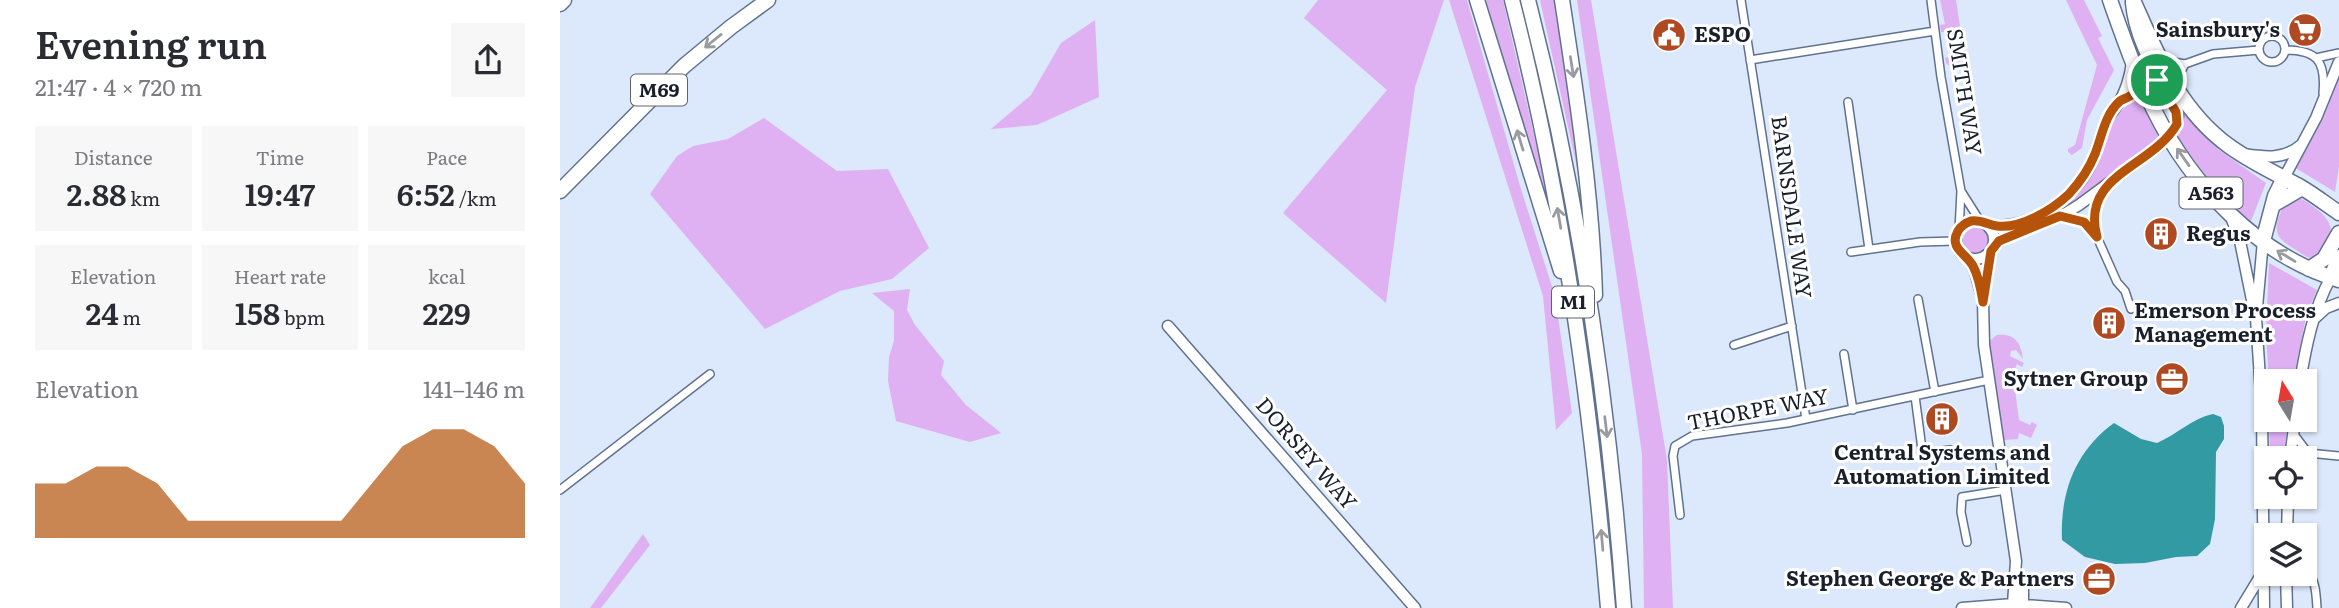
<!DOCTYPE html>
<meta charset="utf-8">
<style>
:root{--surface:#fff;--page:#f7f7f7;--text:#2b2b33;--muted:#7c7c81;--accent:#b45309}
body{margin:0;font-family:Literata,serif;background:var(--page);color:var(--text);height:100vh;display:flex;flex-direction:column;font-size:26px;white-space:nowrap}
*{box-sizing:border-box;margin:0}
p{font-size:23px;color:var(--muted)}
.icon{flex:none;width:38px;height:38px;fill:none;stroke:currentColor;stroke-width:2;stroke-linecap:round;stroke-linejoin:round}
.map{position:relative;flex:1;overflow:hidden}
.panel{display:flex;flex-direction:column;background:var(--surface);width:560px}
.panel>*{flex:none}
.needle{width:46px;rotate:349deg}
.controls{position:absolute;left:1694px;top:369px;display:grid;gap:14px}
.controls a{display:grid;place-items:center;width:63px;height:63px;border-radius:0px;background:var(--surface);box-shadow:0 2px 5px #0004;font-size:35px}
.pin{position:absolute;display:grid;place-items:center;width:60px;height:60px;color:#fff;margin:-30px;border:4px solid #fff;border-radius:50%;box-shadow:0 2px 7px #0007}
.round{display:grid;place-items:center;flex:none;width:74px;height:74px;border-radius:0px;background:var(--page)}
.head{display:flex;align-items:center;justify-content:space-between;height:119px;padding:0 35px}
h1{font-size:38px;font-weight:600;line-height:52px}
.stats{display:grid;grid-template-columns:repeat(3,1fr);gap:10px;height:119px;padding:7px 35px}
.stats div{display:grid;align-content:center;border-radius:0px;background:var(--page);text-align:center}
.stats b{font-size:30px;font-weight:600}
.stats small{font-size:19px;font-weight:400}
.stats p{font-size:19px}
.chart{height:196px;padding:14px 35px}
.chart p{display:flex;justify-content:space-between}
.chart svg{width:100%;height:126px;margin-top:7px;fill:var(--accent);opacity:.7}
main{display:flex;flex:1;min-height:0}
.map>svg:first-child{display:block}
</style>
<main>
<section class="panel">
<div class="head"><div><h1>Evening run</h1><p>21:47 · 4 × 720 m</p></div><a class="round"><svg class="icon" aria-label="share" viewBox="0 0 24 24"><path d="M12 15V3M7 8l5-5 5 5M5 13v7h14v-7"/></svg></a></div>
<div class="stats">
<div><p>Distance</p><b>2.88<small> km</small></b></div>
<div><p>Time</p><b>19:47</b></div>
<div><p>Pace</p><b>6:52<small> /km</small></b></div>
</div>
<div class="stats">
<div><p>Elevation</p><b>24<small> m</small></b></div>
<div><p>Heart rate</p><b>158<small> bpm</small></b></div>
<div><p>kcal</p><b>229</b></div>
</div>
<div class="chart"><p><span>Elevation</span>141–146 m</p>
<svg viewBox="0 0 160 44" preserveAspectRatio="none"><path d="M0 44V25L10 25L20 19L30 19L40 25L50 38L60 38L70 38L80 38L90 38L100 38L110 25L120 12L130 6L140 6L150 12L160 25V44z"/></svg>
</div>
</section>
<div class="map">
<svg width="1779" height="608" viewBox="0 0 1779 608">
<rect width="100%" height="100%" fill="#dce8fb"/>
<!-- green -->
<path fill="#dfb1f3" d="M 758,0 L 884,0 L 855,87 L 826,303 L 723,213 L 827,90 L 744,18 Z
M 889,0 L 907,0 L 960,186 L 995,296 L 1012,413 L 996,430 L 983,296 Z
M 924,0 L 943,0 L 987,191 L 983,192 Z
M 980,0 L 998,0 L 1022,171 L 1018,172 Z
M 1017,0 L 1031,0 L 1107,460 L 1113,608 L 1084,608 L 1082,454 Z
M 1380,0 L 1396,0 L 1406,66 L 1391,67 L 1386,63 L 1385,58 L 1391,56 L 1386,32 L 1381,32 L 1380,25 L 1385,24 Z
M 1506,0 L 1524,0 L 1542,36 L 1538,38 L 1554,70 L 1527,120 L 1522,148 L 1512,155 L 1508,152 L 1508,149 L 1515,145 L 1537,65 Z
M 535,20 L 539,97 L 477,125 L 431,129 L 471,95 L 501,43 Z
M 1779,70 L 1779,166 L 1775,192 L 1734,167 Z
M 1578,95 L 1599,137 L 1593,144 L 1524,197 L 1491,216 L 1458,226 L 1499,208 L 1551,125 L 1560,112 Z
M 1618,105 L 1659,150 L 1706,183 L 1691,221 L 1693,227 L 1662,197 L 1615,135 L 1622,123 Z
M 204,118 L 277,171 L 328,169 L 369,248 L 332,279 L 280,291 L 205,329 L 90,194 L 117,156 L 133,146 L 168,139 Z
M 1739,197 C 1756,208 1778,220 1769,242 C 1766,249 1762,256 1754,258 C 1748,259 1744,255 1739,252 C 1713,236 1712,232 1724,204 Z
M1403 241a13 13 0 1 1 26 0a13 13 0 1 1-26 0Z
M 1709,263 L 1757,290 L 1746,317 L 1733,381 L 1709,381 L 1706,334 Z
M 350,289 L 347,310 L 355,325 L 384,361 L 381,375 L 406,405 L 441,433 L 410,442 L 336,421 L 328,381 L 329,357 L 334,341 L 334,311 L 312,293 Z
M 1437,335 C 1455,333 1461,343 1463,359 L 1456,350 L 1451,351 L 1450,356 L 1464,363 L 1462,367 L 1457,364 L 1453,374 L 1459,420 L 1470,425 L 1472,422 L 1477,425 L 1471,438 L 1459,433 L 1458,439 L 1444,440 L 1440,437 L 1428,342 Z
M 1709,420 L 1728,420 L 1723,458 L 1710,458 Z
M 83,534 L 90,545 L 41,608 L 30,608 Z"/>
<!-- water -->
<path fill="#319aa3" d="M 1653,414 L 1661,417 L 1664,426 L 1664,439 L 1656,452 L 1655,519 L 1650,544 L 1637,556 L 1616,557 L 1585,563 L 1555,564 L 1525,557 L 1502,540 C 1500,493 1515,451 1554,423 L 1581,439 L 1597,443 C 1616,435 1633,418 1653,414 Z"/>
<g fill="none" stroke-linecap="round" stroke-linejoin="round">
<!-- street casing -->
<g stroke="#60728e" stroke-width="10">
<path id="street" d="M 1181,0 L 1246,419
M 1371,0 L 1381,77 L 1401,191 L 1399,230
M1699 49a13 13 0 1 1 26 0a13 13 0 1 1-26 0Z
M 1725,50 C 1757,50 1766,61 1763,93
M 1756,58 L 1779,53
M 1190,60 L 1375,31
M 1601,60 L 1625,64 L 1653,54 L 1699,50
M 1614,85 L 1625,64
M 1288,102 L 1309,249
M 1401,191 L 1420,221
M 1501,216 L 1524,222 L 1537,237 L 1557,282 L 1565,291 L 1571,309
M 1536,233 L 1533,212 L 1544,189
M 1291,252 L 1360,242 L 1395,241
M 1358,299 L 1375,392
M 1174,345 L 1232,326
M 1284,354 L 1293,410
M 1355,396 L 1362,449 L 1367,453 L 1390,450
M 1733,433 L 1748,453 L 1779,456
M 0,490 L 150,374
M 1120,515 L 1113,456 L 1115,446 L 1132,436 L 1227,423 L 1429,380
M 1407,542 L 1401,512 L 1402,497 L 1446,490
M 1745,568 C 1756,579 1756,593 1757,608"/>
</g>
<!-- secondary casing -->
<g stroke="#60728e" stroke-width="13">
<path id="secondary" d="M 1560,101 L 1591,81 L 1603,81
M 1683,154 C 1705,157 1724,160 1741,145
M 1724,178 L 1756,118 L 1779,62
M 1671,217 L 1680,241 L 1694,310
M1396 240a19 19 0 1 1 38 0a19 19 0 1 1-38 0Z
M 1426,224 C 1465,233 1511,201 1529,168 C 1537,153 1539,137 1546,122 C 1549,115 1554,110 1558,104 C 1565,93 1570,77 1572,63
M 1703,241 L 1696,318 L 1702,409 L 1704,608
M 1434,245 L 1452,234 L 1501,216 L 1519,205 L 1599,146 L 1615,127 L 1618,116 C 1600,78 1575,46 1571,3
M 1431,251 L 1423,302 L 1424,345 L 1456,561 L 1453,604
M 1409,259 L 1415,271 L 1421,293
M 1755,318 L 1766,308 L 1779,303
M 608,326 L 855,608
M 1740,382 C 1746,346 1753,310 1771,277
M 1730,458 L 1735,420
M 1727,536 L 1728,497
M 1458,574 L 1463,590 L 1463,604
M 1726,574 L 1727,608
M 1402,608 L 1453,604 L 1506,608
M 1681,608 L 1701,575"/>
</g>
<!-- highway casing -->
<g stroke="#60728e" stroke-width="17">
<path id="highway" d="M 917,0 L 1001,271
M 952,0 C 1003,199 1031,403 1048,608
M 968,0 C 1019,199 1049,404 1064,608
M 1002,0 C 1017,98 1032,195 1035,295
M 1550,0 C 1563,37 1576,74 1594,110 C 1631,185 1697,255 1779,280
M 1573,0 C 1597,54 1619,110 1669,146 C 1691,162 1715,173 1739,186 C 1753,194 1766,204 1779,213
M 0,4 L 4,0
M 0,191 L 124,66 L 171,27 L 208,0
M 1713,205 L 1742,188
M 1703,241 L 1715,196 L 1724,178
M 1749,269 L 1764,259 L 1779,233
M 1771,277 L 1779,257"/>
</g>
<!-- street -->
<use href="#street" stroke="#fff" stroke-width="7"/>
<!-- secondary -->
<use href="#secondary" stroke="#fff" stroke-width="10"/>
<!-- highway -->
<use href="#highway" stroke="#fff" stroke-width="14"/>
</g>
<!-- one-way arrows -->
<defs><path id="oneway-shaft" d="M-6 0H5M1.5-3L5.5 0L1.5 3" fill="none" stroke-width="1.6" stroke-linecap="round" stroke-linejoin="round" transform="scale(1.75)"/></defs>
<g stroke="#989ba0">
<use href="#oneway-shaft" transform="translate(153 41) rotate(141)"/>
<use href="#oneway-shaft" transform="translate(1012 67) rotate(81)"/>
<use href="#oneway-shaft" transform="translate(960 140) rotate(-107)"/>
<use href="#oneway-shaft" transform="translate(1623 157) rotate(-125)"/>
<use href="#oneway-shaft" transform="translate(999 218) rotate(-100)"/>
<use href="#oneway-shaft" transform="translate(1726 256) rotate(-149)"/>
<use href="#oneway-shaft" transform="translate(1046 427) rotate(83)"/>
<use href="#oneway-shaft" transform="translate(1042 540) rotate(-95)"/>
</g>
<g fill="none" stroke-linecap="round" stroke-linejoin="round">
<!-- route casing -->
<g stroke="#fff" stroke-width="14">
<path id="route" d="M 1597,80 L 1616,112 L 1617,124 C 1592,168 1520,174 1537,237 L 1524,222 L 1500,216 L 1439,241 L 1431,251 L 1423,302 C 1421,290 1419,277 1413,266 C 1407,254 1388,248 1398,231 C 1401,226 1405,223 1411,221 C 1420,219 1428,225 1437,226 C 1461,229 1492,210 1509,194 C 1520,182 1529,169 1535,154 C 1542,136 1545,114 1560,101 C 1563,99 1567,98 1570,96 C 1579,90 1585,82 1597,80 Z"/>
</g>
<!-- route -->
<use href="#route" stroke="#b45309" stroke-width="9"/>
</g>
<!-- icons -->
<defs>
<g id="supermarket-disc" transform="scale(1.75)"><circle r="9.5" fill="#af4921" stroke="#fff"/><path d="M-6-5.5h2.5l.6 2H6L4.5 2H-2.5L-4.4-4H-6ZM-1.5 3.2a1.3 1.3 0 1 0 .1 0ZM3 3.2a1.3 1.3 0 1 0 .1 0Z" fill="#fff"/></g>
<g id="civic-disc" transform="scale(1.75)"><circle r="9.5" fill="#af4921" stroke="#fff"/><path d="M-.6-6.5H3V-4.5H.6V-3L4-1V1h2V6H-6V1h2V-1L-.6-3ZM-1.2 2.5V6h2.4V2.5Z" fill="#fff"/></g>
<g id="building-disc" transform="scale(1.75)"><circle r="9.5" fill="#af4921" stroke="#fff"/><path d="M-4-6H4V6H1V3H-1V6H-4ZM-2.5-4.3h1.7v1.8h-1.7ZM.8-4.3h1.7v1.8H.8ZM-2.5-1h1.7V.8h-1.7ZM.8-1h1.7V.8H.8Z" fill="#fff"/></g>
<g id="office-disc" transform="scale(1.75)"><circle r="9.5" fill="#af4921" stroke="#fff"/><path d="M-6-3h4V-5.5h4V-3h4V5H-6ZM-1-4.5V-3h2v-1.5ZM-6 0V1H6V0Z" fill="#fff"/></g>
</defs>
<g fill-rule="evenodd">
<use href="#supermarket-disc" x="1745" y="30"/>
<use href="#civic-disc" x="1109" y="35"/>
<use href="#building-disc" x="1601" y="234"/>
<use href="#building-disc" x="1549" y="323"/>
<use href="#office-disc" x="1612" y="379"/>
<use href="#building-disc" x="1382" y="419"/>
<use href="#office-disc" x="1539" y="579"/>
</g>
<g text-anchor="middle" stroke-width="6" stroke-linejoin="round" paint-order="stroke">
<!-- shield labels -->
<g fill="#fff" stroke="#5e636b" stroke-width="2">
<rect x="71" y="74.5" width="56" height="31" rx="5"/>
<rect x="1619.5" y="177.5" width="63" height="31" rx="5"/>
<rect x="992" y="286.5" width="42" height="31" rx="5"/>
</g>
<g font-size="19" font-weight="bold" fill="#19202c">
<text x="99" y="97">M69</text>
<text x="1651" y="200">A563</text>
<text x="1013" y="309">M1</text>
</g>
<!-- poi labels -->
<g font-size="21" font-weight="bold" fill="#19202c" stroke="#fff" text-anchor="end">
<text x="1720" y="37">Sainsbury's</text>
<text x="1134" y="42" text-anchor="start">ESPO</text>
<text x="1626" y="241" text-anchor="start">Regus</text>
<text x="1574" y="318" text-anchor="start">Emerson Process<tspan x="1574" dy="24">Management</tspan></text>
<text x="1588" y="386">Sytner Group</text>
<text x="1382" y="460" text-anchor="middle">Central Systems and<tspan x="1382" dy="24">Automation Limited</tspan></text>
<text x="1514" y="586">Stephen George &amp; Partners</text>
</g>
<!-- street labels -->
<g font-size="21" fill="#19202c" stroke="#fff">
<text transform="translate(1404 92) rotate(81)" y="7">SMITH WAY</text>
<text transform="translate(1231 207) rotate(82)" y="7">BARNSDALE WAY</text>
<text transform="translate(1198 410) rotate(-11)" y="7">THORPE WAY</text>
<text transform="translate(746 454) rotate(49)" y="7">DORSEY WAY</text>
</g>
</g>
</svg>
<div class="controls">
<a><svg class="needle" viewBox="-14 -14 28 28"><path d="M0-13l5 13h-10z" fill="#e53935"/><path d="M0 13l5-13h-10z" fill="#7c7c81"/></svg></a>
<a><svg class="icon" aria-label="locate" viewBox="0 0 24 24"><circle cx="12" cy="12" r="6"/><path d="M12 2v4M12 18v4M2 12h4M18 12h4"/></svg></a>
<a><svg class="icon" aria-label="layers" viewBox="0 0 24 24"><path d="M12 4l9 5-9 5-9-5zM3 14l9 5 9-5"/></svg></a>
</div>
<div class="pin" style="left:1597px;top:80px;background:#1e9e55"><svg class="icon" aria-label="arrive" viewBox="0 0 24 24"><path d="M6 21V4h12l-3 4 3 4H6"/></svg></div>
</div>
</main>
